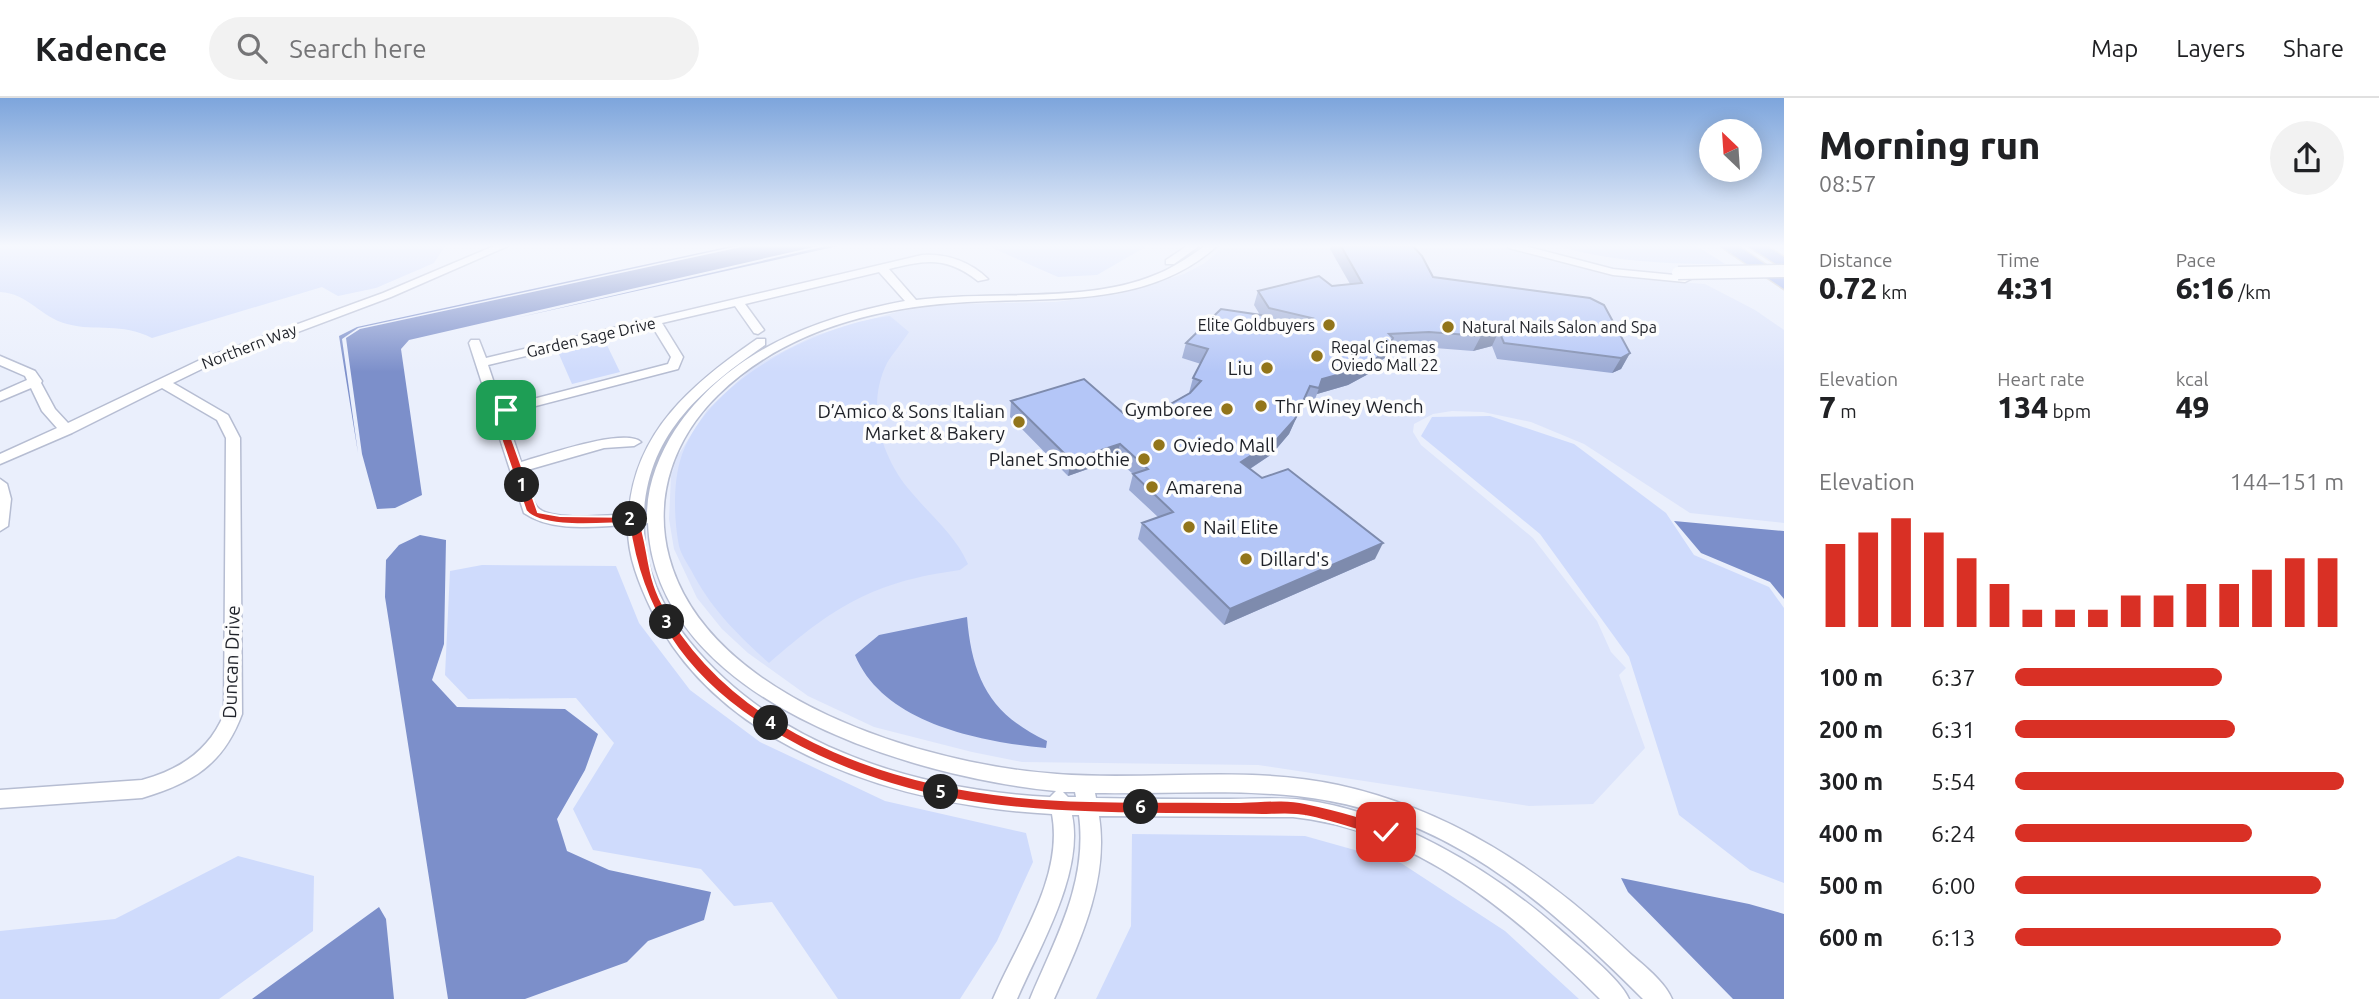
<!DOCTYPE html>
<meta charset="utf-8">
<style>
:root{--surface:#fff;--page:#f2f2f2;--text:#202124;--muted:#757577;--line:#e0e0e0;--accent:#d93025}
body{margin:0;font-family:Ubuntu,sans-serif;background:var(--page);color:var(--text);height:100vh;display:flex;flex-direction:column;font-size:26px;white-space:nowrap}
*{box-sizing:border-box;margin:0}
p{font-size:23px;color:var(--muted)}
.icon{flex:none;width:38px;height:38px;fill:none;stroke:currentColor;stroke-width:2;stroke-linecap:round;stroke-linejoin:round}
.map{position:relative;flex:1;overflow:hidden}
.details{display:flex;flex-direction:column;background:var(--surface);width:595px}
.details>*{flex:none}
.needle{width:46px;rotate:335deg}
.fabs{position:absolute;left:1699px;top:21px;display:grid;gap:14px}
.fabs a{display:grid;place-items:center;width:63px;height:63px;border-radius:50%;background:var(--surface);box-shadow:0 4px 18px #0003;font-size:35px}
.pin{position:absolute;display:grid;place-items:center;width:60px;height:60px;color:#fff;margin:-30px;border-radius:14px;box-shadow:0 4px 10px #0006}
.km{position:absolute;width:35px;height:35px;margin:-18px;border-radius:50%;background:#222;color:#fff;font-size:19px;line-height:35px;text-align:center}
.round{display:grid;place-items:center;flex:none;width:74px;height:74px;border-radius:37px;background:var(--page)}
.summary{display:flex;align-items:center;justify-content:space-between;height:119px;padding:0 35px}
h1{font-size:38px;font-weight:800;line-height:52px}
.metrics{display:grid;grid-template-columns:repeat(3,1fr);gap:10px;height:119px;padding:7px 35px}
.metrics div{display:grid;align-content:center}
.metrics b{font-size:30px;font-weight:800}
.metrics small{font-size:19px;font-weight:400}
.metrics p{font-size:19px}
.chart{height:196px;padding:14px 35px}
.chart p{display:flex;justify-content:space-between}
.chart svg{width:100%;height:126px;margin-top:7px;stroke:var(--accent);stroke-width:6}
ul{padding:0 35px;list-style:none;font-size:23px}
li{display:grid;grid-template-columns:112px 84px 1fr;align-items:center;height:52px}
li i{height:18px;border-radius:9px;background:var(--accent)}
header{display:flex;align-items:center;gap:42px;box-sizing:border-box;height:98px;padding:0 35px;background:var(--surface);border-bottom:2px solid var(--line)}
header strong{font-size:33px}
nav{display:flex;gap:38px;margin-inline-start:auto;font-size:24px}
.search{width:490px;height:63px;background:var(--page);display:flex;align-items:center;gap:18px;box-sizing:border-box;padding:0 24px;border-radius:38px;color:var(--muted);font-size:26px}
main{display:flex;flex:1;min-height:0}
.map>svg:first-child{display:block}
</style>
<header>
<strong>Kadence</strong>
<div class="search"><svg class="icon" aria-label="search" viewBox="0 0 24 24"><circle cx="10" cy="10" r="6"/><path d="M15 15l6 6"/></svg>Search here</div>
<nav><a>Map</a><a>Layers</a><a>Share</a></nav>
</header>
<main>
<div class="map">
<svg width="1784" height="901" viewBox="0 0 1784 901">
<rect width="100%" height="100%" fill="#eaeffc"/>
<!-- built -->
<path fill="#dce4fb" d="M 1224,148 L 1498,148 L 1614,179 L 1705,186 L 1755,212 L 1784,232 L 1784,425 L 1690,415 L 1584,346 L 1531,324 L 1483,314 L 1452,313 L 1433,316 L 1414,326 L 1413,334 L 1421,347 L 1533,440 L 1597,523 L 1611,554 L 1626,570 L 1619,577 L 1645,650 L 1593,706 L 1529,708 L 1258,667 L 1022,664 L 972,654 L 874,629 L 808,598 L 748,555 L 722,531 L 697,500 L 674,451 L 669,421 L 671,378 L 677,359 L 707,312 L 754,268 L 813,238 L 900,213 L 950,206 L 1055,204 L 1119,196 L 1184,176 L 1205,165 Z"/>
<!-- green -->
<path fill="#cfdbfc" d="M 0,148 L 445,148 L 434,165 L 376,190 L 338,198 L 322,189 L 152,240 C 121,224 97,234 67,226 C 40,219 28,195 0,194 Z
M 988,148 L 1147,148 L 1097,177 L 1058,179 Z
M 1558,148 L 1697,148 L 1725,166 C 1668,166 1612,164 1558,148 Z
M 890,218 L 909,234 C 902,245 893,255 887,265 C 865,309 882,361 912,395 C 933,420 955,437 968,466 L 960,472 C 872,484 835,508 769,565 C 737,536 711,511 691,472 C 687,465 681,456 679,448 C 674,423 673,388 680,363 C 703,285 815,227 890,218 Z
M 605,243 L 620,274 L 572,286 L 558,254 Z
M 1490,318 L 1574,346 L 1666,415 L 1694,457 L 1769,489 L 1784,510 L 1784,785 L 1750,772 L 1679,717 L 1629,559 L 1540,436 L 1421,338 L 1432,319 Z
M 482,467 L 616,468 L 639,525 L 690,592 L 760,644 L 885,703 L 1026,735 L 1033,764 L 997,843 L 960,901 L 838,901 L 772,804 L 734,808 L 701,771 L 593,752 L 573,711 L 614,645 L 576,600 L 468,601 L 445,577 L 450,473 Z
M 1132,736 L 1305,738 L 1401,765 L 1505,833 L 1579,901 L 1096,901 L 1131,828 Z
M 238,758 L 314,778 L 313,833 L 219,901 L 0,901 L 0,833 L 115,821 Z"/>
<!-- water -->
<path fill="#7c8fca" d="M 731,148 L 738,148 L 358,230 L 342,241 L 358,355 L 339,238 L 357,229 Z
M 746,148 L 818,148 L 409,242 L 401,251 L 422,397 L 395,410 L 377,411 L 362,356 L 346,240 L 360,231 Z
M 826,148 L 838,148 L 516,220 Z
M 1674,423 L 1784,433 L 1784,501 L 1770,484 L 1701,455 Z
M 420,437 L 446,442 L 444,546 L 432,582 L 457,609 L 565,611 L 598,636 L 585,672 L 557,721 L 567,753 L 609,772 L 711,794 L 704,822 L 648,843 L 627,864 L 525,901 L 448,901 L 385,499 L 386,462 L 399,447 Z
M 967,519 C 972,579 989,616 1047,643 L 1046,650 C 980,644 883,625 855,557 L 879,537 Z
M 1621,780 L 1749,806 L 1784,816 L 1784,901 L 1733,901 L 1628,794 Z
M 379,809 L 386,821 L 394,901 L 252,901 Z"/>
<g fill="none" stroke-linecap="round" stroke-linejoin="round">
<!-- minor casing -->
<g stroke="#b6bdd2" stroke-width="3">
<path id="minor" d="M 494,148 L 508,148 L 391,199 L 210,267 L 173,285 L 228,317 L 240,340 L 242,616 C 223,667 192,685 142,700 L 0,710 L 0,692 L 142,682 C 179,672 209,653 224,616 L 226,340 L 217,322 L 162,290 L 72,335 L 0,366 L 0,356 L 57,330 L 42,313 L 31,290 L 0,303 L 0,294 L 27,282 L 25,278 L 0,267 L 0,258 L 35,273 L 42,283 L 41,285 L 55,311 L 68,325 L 202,261 L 383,195 Z
M 1187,148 L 1199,148 L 1174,166 L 1166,166 L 1166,162 Z
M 1205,148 L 1217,148 C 1148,210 1053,199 967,204 C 876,209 785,232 718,297 C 674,340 653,399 669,459 C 707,602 928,667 1057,676 C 1150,683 1246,667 1338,687 C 1448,711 1540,771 1621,847 C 1637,863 1663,880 1672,901 L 1643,901 C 1544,802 1444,714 1297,698 C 1230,691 1162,696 1095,695 L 1096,700 C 1140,701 1185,701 1229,701 C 1254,701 1279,699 1304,702 C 1395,714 1489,770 1558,830 C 1576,846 1620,880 1629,901 L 1600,901 C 1516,817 1417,732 1293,719 L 1099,718 C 1109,783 1080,843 1054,901 L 1030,901 C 1055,841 1088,785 1079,717 L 1072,717 C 1084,775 1040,848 1017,901 L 993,901 C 1017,845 1064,779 1052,716 C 906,709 721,654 652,513 C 639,486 627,457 628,427 C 595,428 553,435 524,415 L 469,245 L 471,242 L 479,242 L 486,260 L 922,157 C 946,155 971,164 988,181 L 978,183 C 946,158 926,162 889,171 L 916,202 C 991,192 1086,206 1155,177 C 1173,170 1189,159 1205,148 ZM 879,174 L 905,203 C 815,220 728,253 675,332 C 659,357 647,387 647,417 L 644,416 C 648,335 703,290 765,247 L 765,241 L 757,241 C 693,285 634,334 629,416 C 610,417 550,424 537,409 C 530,401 527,383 524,373 L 604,350 L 634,348 L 641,344 C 624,329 543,358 521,364 L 505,316 L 678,271 L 683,259 L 662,225 L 735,208 L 754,235 L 758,236 L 764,232 L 745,206 ZM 652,228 L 671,259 L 668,266 L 502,309 L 488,267 ZM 648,425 C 655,603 912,679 1056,693 L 1050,699 C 917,692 775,650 689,543 C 663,511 642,468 644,426 ZM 1063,694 L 1075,694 L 1076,699 L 1068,699 Z
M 1508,148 L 1525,148 L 1613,171 L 1685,178 L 1691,181 L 1685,184 L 1613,177 L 1509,150 Z
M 0,381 L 7,386 L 11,401 L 8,428 L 0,433 Z"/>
</g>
<!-- highway casing -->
<g stroke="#ceced0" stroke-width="3">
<path id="highway" d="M 1720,148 L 1738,148 L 1784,179 L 1784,191 Z
M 1748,148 L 1766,148 L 1784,159 L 1784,171 Z"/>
</g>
<!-- minor -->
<use href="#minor" fill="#fff" fill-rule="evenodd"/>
<!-- highway -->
<use href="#highway" fill="#98aded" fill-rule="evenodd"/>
<!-- minor-bridge casing -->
<g stroke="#b6bdd2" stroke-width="15" stroke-linecap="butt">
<path id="minor-bridge" d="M 1678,175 L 1784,173"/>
</g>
<!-- minor-bridge -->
<use href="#minor-bridge" stroke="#fff" stroke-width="12"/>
</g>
<!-- wall -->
<path fill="#9baad4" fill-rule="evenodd" d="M 1331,148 L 1413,148 L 1433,179 L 1630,255 L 1621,271 L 1612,275 L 1497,261 L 1492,248 L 1473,253 L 1422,249 L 1388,251 L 1385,260 L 1376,265 L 1372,274 L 1348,287 L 1317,296 L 1313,306 L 1304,303 L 1289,336 L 1272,356 L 1250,371 L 1375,461 L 1224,527 L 1138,441 L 1142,425 L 1158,419 L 1129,392 L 1133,376 L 1116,361 L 1068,378 L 1010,319 L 1011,303 L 1123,315 L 1142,318 L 1165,309 L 1189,295 L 1193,280 L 1201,266 L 1182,260 L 1186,245 L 1260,217 L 1254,207 L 1258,193 L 1350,186 L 1330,151 ZM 1271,227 L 1282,229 L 1290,231 L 1281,236 Z"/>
<!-- shaded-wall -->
<path fill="#7e8bad" d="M 1499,233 L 1492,248 L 1473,253 L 1481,238 Z
M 1391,244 L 1385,260 L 1376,265 L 1372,274 L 1348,287 L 1317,296 L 1322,281 Z
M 1630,255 L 1621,271 L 1612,275 L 1621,260 Z
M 1310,288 L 1304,303 L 1289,336 L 1272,356 L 1236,380 L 1241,364 Z
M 1120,346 L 1116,361 L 1068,378 L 1071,362 Z
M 1383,445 L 1375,461 L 1224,527 L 1230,511 Z"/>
<!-- building -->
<path fill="#b4c6f7" stroke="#7e8bad" stroke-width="2" d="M 1341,148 L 1413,148 L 1422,158 L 1433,179 L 1590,200 L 1604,207 L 1630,255 L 1621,260 L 1504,245 L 1499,233 L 1481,238 L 1429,234 L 1389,236 L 1393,240 L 1391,244 L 1380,250 L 1378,259 L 1355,272 L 1322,281 L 1319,290 L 1310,288 L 1295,321 L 1278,340 L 1241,364 L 1262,380 L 1288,371 L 1383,445 L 1230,511 L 1142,425 L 1173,414 L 1133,376 L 1148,371 L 1120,346 L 1071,362 L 1011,303 L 1084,281 L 1123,315 L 1134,312 L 1142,318 L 1165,309 L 1190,295 L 1201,283 L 1193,280 L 1208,251 L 1186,245 L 1221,211 L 1261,217 L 1281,236 L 1312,220 L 1269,210 L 1258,193 L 1319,178 L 1332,188 L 1362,185 Z"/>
<!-- sky -->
<linearGradient id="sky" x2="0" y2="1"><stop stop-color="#7da5dc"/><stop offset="0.54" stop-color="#f6f8fe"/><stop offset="1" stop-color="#f6f8fe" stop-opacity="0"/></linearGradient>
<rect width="1784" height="274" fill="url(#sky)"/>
<!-- route -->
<path fill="#d93025" stroke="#fff" stroke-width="2" d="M 506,309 L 511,312 L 503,316 L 538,414 L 560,418 L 638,419 C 649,446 646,475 662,505 C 739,645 911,695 1061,702 C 1119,705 1178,703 1236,704 C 1258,704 1283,700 1305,705 C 1333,711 1364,719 1391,730 L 1391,739 L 1386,741 C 1359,733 1332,723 1305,718 C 1291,715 1276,717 1262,717 C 1231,716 1199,716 1167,716 C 1014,714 888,709 756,623 C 683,575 641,511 629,425 C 604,425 542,432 526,413 L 492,314 Z"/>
<!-- markers -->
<g fill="#92751b" stroke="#fdfdfd" stroke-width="2.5">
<circle cx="1329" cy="227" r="7"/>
<circle cx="1448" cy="229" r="7"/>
<circle cx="1317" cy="258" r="7"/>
<circle cx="1267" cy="270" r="7"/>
<circle cx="1261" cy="308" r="7"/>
<circle cx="1227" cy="311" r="7"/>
<circle cx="1019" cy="324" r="7"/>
<circle cx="1159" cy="347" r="7"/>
<circle cx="1144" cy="361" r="7"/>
<circle cx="1152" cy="389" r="7"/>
<circle cx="1189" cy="429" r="7"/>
<circle cx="1246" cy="461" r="7"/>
</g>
<g text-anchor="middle" stroke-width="7" stroke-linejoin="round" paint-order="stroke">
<!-- far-poi labels -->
<g font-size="16" fill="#1e2128" stroke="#fdfdfd" text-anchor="start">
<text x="1315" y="233" text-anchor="end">Elite Goldbuyers</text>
<text x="1462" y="235">Natural Nails Salon and Spa</text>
<text x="1331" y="255">Regal Cinemas<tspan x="1331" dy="18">Oviedo Mall 22</tspan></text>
</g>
<!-- far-street labels -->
<g font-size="16" fill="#1e2128" stroke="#fdfdfd">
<text transform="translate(591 239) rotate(-13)" y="6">Garden Sage Drive</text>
<text transform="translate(249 248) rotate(-21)" y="6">Northern Way</text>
</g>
<!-- poi labels -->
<g font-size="19" fill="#1e2128" stroke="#fdfdfd" text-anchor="start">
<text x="1253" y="277" text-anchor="end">Liu</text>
<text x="1275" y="315">Thr Winey Wench</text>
<text x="1213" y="318" text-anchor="end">Gymboree</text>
<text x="1005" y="320" text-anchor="end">D’Amico &amp; Sons Italian<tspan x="1005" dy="22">Market &amp; Bakery</tspan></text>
<text x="1173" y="354">Oviedo Mall</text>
<text x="1130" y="368" text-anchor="end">Planet Smoothie</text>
<text x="1166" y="396">Amarena</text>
<text x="1203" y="436">Nail Elite</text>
<text x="1260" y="468">Dillard's</text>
</g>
<!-- street labels -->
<g font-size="19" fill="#1e2128" stroke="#fdfdfd">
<text transform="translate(231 564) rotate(-88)" y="7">Duncan Drive</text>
</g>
</g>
</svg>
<div class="fabs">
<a><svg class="needle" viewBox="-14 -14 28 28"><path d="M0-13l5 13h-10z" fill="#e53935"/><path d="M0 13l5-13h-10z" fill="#757577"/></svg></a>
</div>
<div class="pin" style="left:506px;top:312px;background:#1e9e55"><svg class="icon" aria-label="arrive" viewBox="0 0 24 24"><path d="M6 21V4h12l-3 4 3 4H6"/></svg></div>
<div class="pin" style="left:1386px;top:734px;background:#d93025"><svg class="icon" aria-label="check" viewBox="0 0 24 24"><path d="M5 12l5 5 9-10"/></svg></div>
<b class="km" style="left:522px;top:387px">1</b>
<b class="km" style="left:630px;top:421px">2</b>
<b class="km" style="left:667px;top:524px">3</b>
<b class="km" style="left:771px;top:625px">4</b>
<b class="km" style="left:941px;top:694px">5</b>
<b class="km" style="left:1141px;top:709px">6</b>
</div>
<section class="details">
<div class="summary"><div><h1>Morning run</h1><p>08:57</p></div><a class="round"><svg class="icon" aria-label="share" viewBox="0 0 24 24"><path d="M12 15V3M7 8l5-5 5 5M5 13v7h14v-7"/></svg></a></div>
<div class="metrics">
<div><p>Distance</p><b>0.72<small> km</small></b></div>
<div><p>Time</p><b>4:31</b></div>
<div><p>Pace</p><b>6:16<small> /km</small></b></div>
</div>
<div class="metrics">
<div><p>Elevation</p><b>7<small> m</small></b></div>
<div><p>Heart rate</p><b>134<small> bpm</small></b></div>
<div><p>kcal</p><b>49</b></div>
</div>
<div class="chart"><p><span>Elevation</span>144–151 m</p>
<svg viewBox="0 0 160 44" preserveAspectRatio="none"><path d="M5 44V15M15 44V11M25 44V6M35 44V11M45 44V20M55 44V29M65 44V38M75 44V38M85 44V38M95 44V33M105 44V33M115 44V29M125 44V29M135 44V24M145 44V20M155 44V20"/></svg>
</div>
<ul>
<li><b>100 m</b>6:37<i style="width:63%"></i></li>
<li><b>200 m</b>6:31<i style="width:67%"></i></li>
<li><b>300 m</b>5:54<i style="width:100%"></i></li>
<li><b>400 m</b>6:24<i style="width:72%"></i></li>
<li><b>500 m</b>6:00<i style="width:93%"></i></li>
<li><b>600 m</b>6:13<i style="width:81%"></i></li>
</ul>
</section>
</main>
